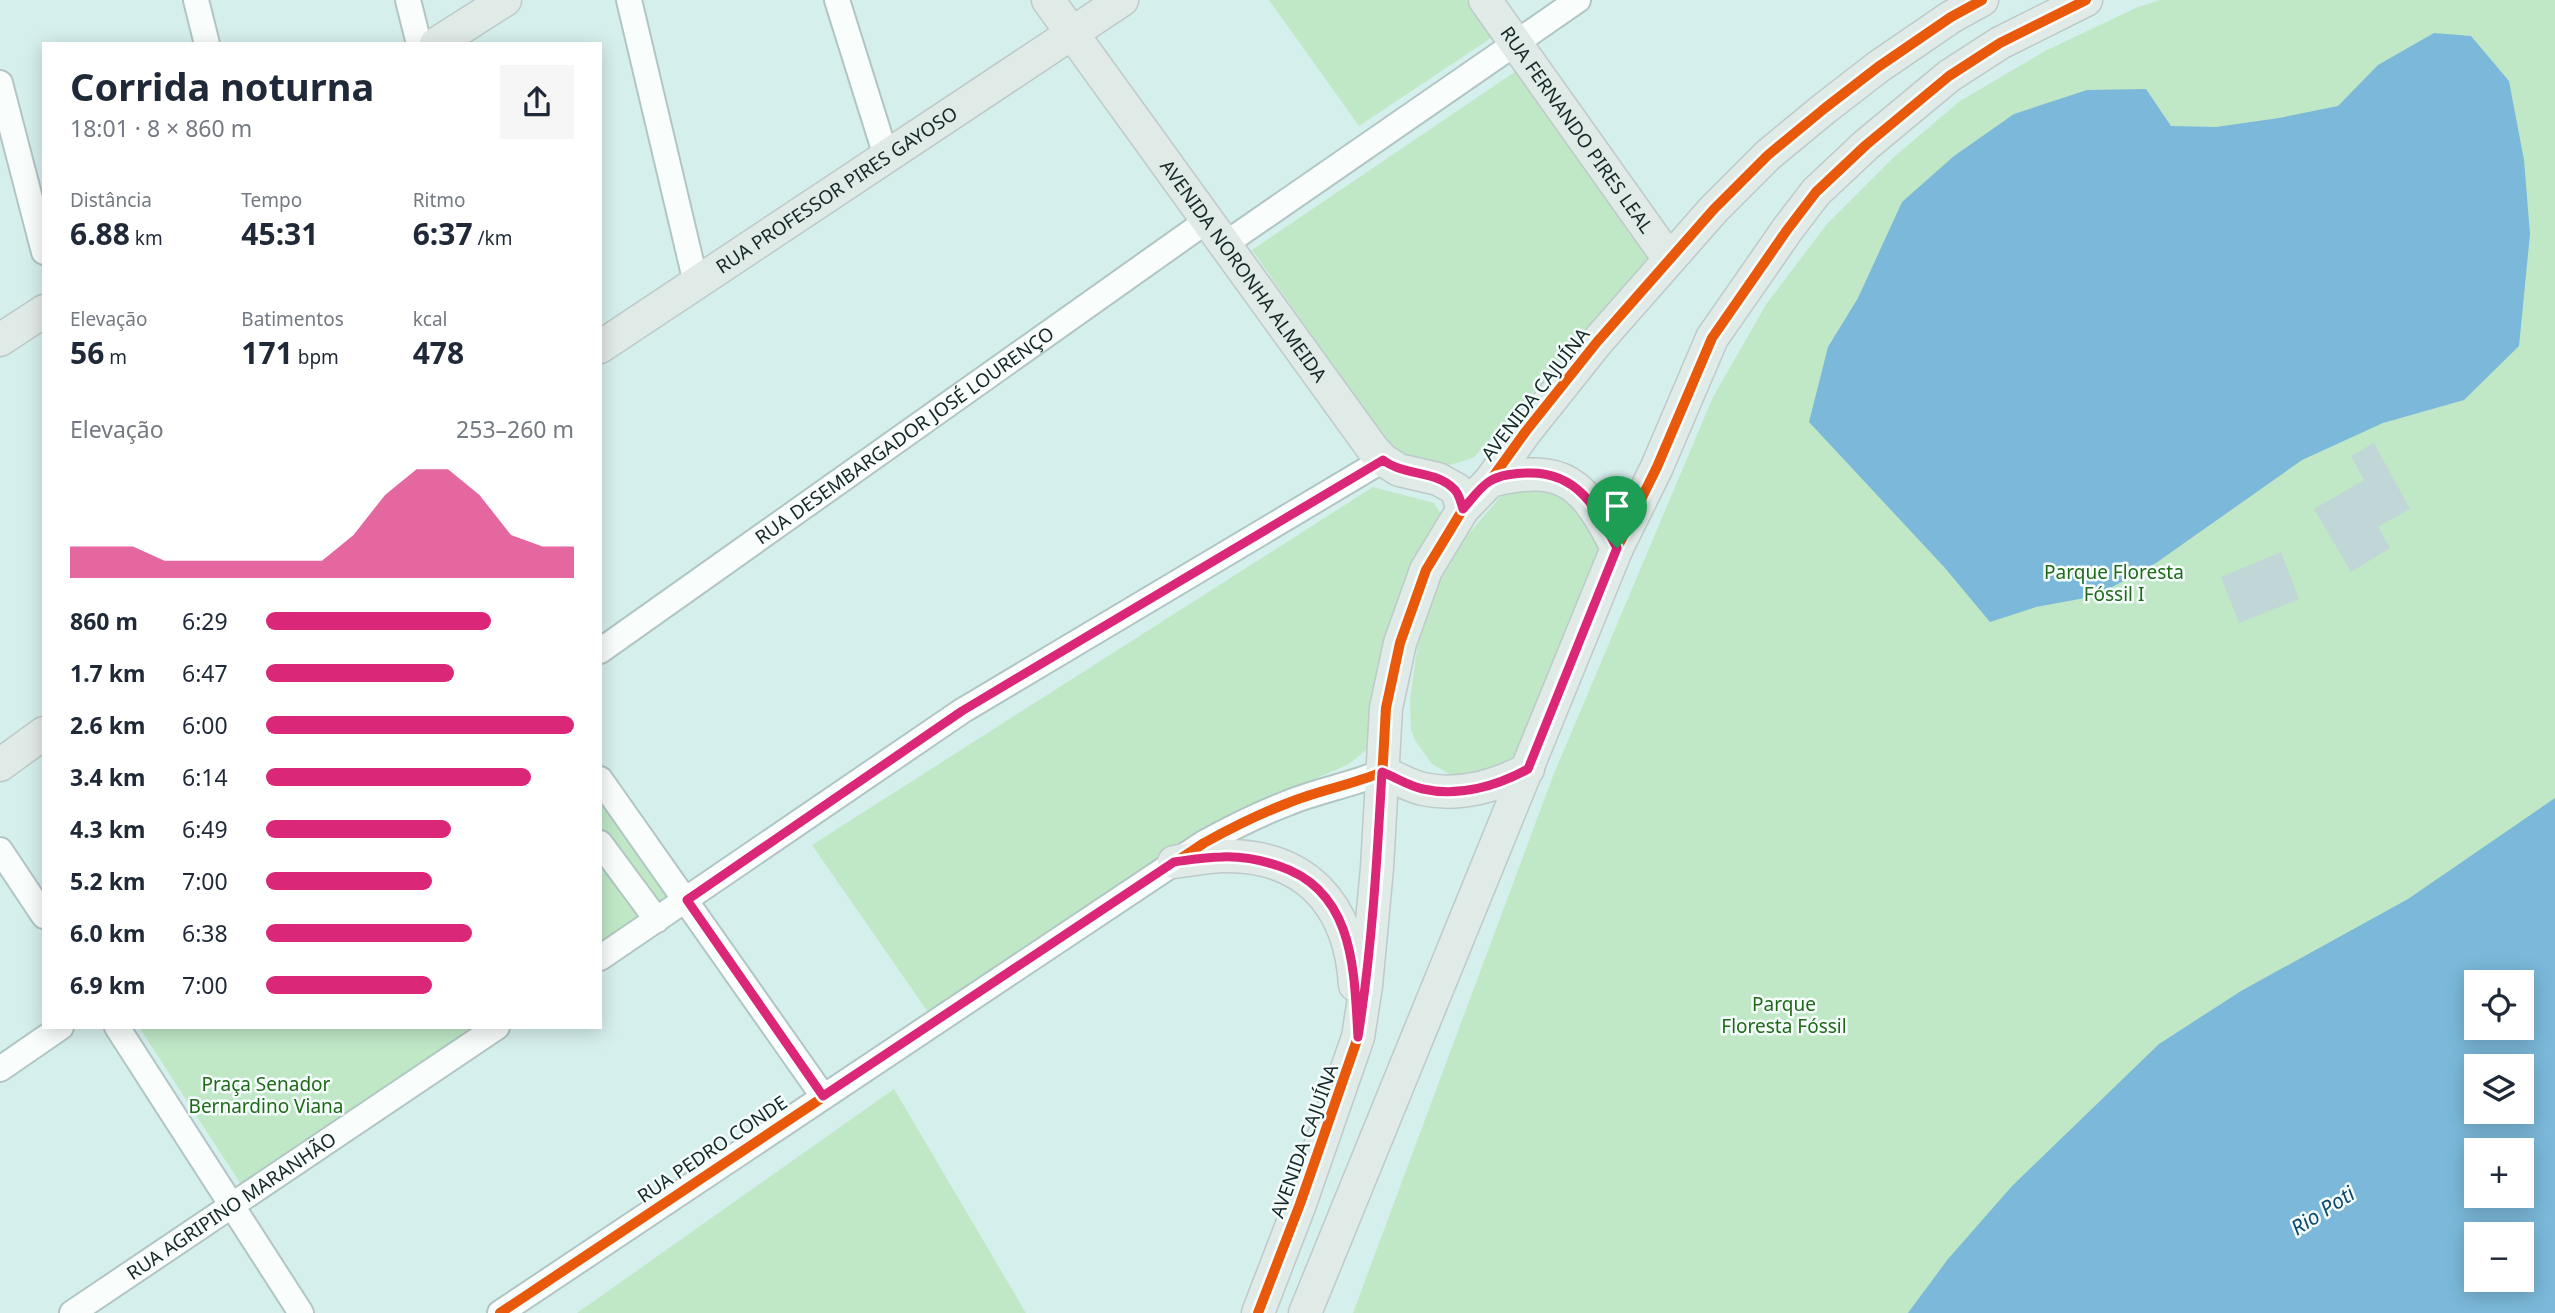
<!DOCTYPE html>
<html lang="pt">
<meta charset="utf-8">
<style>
:root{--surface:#fff;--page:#f6f6f7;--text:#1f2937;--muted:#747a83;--accent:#db2777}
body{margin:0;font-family:"Noto Sans",sans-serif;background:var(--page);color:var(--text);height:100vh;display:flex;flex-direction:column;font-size:26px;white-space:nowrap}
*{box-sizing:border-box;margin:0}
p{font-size:23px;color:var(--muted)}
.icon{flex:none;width:38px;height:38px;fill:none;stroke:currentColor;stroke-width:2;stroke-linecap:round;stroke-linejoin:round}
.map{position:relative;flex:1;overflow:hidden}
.details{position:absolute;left:42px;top:42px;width:560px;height:987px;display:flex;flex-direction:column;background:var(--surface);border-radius:0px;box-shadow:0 4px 18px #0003}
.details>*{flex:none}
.buttons{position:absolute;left:2464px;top:970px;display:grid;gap:14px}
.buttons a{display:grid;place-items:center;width:70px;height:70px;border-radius:0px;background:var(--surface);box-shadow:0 4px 18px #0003;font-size:35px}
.pin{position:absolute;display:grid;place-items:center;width:60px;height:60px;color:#fff;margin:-72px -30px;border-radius:50% 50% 50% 0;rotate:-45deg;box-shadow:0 0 7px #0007}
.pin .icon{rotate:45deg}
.round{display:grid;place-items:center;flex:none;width:74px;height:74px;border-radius:0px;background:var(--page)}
.summary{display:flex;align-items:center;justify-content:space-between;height:119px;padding:0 28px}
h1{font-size:38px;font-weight:700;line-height:52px}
.stats{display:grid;grid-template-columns:repeat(3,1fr);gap:10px;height:119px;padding:7px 28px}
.stats div{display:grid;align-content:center}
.stats b{font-size:30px;font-weight:700}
.stats small{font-size:19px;font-weight:400}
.stats p{font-size:19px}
.chart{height:196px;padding:14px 28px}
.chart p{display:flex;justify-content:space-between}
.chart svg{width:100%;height:126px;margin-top:7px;fill:var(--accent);opacity:.7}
ul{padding:0 28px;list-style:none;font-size:23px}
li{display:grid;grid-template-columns:112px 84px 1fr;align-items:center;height:52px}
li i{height:18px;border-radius:9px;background:var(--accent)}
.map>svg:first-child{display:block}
</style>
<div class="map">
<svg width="2555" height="1313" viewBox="0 0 2555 1313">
<rect width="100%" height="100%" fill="#d5efed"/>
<!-- green -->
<path fill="#c0e8c7" d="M 1269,0 L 1474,0 L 1497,34 L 1359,126 Z
M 2160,0 L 2555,0 L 2555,804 L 1912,1313 L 1353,1313 L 1553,776 L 1713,397 L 1767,303 L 1827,224 L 1894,157 L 1960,101 L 2045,51 L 2138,7 Z
M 1522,67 L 1652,263 L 1473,458 L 1443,467 L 1401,461 L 1252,250 Z
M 1529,486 L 1570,496 L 1602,548 L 1515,765 L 1455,777 L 1432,764 L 1416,742 L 1411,730 L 1410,700 L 1418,642 L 1436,587 L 1465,538 L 1502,495 Z
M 1373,487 L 1434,503 L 1441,514 L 1434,530 L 1378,740 L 1349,764 L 1237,813 L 930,1015 L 812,845 Z
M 600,798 L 672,902 L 600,950 Z
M 139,1027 L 486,1027 L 244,1189 Z
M 894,1089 L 1026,1313 L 577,1313 Z"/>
<!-- water -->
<path fill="#7bb8d9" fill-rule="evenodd" d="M 2434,33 L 2471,36 L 2509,81 L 2524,160 L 2530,234 L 2519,346 L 2464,400 L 2383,423 L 2302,460 L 2156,563 L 2096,596 L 2036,607 L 1990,622 L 1945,568 L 1809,422 L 1828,347 L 1858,298 L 1902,202 L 1954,156 L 2014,114 L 2087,90 L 2146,89 L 2171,126 L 2216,127 L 2279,118 L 2338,106 L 2378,65 Z
M 2555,798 L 2555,1313 L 1908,1313 L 1948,1259 L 2013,1185 L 2159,1044 L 2241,991 L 2408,899 ZM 2476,982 L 2522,982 L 2522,1027 L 2476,1027 ZM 2476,1066 L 2522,1066 L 2522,1111 L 2476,1111 ZM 2476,1150 L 2522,1150 L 2522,1195 L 2476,1195 ZM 2476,1234 L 2522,1234 L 2522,1279 L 2476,1279 Z"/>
<!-- building -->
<path fill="#c1d6d7" d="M 2374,443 L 2410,509 L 2378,527 L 2390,548 L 2351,572 L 2314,509 L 2364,480 L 2351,456 Z
M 2281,552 L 2299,599 L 2239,623 L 2221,577 Z"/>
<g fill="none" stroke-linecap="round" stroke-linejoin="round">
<!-- minor casing -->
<g stroke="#b1c6c4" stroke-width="28">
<g id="minor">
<path d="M 196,0 L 207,44"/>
<path d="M 408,0 L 419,44"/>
<path d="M 629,0 L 696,283"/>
<path d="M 837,0 L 886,156"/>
<path d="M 0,83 L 44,252"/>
<path d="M 1225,244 L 1578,0"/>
<path id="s1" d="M 600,651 L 1208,220"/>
<path d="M 600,779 L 823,1096"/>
<path d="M 600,843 L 657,920"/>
<path d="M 0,850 L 44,916"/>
<path d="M 600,958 L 962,711 L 1383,460"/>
<path d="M 117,1027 L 301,1313"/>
<path d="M 0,1069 L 61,1027"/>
<path id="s2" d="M 72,1313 L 497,1027"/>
<path d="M 500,1313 L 1204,843 C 1231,828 1259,814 1288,803 C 1319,790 1352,785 1382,772"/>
</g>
</g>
<!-- major casing -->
<g stroke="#bdcac9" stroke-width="35">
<g id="major">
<path id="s3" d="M 1048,0 L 1372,448 L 1383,460 L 1399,470 L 1438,479 L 1456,489 L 1463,509"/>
<path id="s4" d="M 1485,0 L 1669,259"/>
<path d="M 436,44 L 505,0"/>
<path d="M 0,340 L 44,311"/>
<path id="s5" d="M 600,347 L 1122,0"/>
<path d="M 1490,481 C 1565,462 1584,484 1617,548"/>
<path d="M 0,765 L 44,733"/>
<path d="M 1382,772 C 1395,777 1409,786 1423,789 C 1459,797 1497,786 1528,769"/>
<path d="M 1174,862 C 1189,860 1206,857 1222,856 C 1305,854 1350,904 1355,985"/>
<path d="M 1258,1313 L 1300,1204 L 1358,1037 L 1366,986 L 1377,868 L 1386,708 L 1400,643 L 1426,570 L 1463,509 L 1490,481 L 1526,431 L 1597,342 L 1714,209 L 1768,155 L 1825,108 L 1878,67 L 1951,17 L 1982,0"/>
<path d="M 1305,1313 L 1617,548 L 1657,467 L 1712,338 L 1787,230 L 1816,192 L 1866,145 L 1949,76 L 2000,43 L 2086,0"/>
</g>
</g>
<!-- minor -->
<use href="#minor" stroke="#f9fdfc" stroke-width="24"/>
<!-- major -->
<use href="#major" stroke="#e0eae7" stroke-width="32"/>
<!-- cycleway casing -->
<g stroke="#f5fefd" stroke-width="15">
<path id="cycleway" d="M 1528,769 L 1617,548 L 1657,467 L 1712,338 L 1787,230 L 1816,192 L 1866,145 L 1949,76 L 2000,43 L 2086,0
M 500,1313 L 1204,843 C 1231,828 1259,814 1288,803 C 1319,790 1352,785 1382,772
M 1258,1313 L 1300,1204 L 1358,1037 L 1366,986 L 1377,868 L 1386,708 L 1400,643 L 1426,570 L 1463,509 L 1490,481 L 1526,431 L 1597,342 L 1714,209 L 1768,155 L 1825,108 L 1878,67 L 1951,17 L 1982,0"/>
</g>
<!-- cycleway -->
<use href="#cycleway" stroke="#e8590c" stroke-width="10"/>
</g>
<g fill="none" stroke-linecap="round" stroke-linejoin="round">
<!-- route casing -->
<g stroke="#fff" stroke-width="14">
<path id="route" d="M 1383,460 C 1404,476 1436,470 1454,489 C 1459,493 1461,503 1463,509 C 1471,500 1480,487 1490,481 C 1499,475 1517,473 1527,473 C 1578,471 1597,509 1617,548 L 1528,769 C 1497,786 1459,797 1423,789 C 1409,786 1395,777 1382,772 C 1377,861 1372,949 1358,1037 C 1354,971 1355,891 1279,866 C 1261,860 1241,856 1221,857 C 1206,857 1189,860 1174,862 L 823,1096 L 687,900 L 962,711 Z"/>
</g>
<!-- route -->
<use href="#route" stroke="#db2777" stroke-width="9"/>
</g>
<g text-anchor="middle" stroke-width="5" stroke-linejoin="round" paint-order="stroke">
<!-- street labels -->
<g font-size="19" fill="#152827" stroke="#f5fefd">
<text dy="7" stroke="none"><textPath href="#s4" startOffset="159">RUA FERNANDO PIRES LEAL</textPath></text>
<text dy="7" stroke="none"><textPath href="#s5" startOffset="284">RUA PROFESSOR PIRES GAYOSO</textPath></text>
<text dy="7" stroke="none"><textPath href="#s3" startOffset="334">AVENIDA NORONHA ALMEIDA</textPath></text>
<text transform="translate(1535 394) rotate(-52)" y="7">AVENIDA CAJUÍNA</text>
<text dy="7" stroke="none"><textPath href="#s1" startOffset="373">RUA DESEMBARGADOR JOSÉ LOURENÇO</textPath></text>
<text transform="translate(1304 1141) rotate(-70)" y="7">AVENIDA CAJUÍNA</text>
<text transform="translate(712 1149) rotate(-34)" y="7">RUA PEDRO CONDE</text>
<text dy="7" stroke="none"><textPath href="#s2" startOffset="192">RUA AGRIPINO MARANHÃO</textPath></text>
</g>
<!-- park labels -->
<g font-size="19" fill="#1f6917" stroke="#f5fefd">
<text x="2114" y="579">Parque Floresta<tspan x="2114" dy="22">Fóssil I</tspan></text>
<text x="1784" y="1011">Parque<tspan x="1784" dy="22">Floresta Fóssil</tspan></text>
<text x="266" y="1091">Praça Senador<tspan x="266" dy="22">Bernardino Viana</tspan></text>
</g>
<!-- water labels -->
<g font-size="21" font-style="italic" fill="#0d4a6b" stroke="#f5fefd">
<text transform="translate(2323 1211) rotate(-33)" y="7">Rio Poti</text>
</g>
</g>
</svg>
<div class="buttons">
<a><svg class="icon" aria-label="locate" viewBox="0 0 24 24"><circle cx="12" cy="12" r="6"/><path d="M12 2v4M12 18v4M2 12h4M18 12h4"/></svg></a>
<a><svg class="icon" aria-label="layers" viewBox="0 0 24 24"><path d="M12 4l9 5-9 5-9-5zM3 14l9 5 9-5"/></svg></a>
<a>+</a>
<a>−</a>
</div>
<div class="pin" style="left:1617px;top:548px;background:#1e9e55"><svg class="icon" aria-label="arrive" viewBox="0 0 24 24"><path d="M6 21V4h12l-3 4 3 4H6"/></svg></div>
<section class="details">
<div class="summary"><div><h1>Corrida noturna</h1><p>18:01 · 8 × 860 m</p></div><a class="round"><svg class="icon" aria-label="share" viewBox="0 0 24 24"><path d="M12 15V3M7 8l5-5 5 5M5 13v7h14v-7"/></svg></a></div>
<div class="stats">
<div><p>Distância</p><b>6.88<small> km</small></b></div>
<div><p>Tempo</p><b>45:31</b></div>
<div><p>Ritmo</p><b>6:37<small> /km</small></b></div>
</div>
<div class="stats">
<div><p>Elevação</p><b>56<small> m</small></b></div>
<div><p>Batimentos</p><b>171<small> bpm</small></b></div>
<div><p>kcal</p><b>478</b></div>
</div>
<div class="chart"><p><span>Elevação</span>253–260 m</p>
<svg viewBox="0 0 160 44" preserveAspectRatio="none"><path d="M0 44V33L10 33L20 33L30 38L40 38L50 38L60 38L70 38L80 38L90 29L100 15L110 6L120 6L130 15L140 29L150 33L160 33V44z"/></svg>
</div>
<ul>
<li><b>860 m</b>6:29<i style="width:73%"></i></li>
<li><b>1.7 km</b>6:47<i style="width:61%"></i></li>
<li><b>2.6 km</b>6:00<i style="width:100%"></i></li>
<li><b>3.4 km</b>6:14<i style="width:86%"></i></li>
<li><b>4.3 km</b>6:49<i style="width:60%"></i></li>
<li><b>5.2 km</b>7:00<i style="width:54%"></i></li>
<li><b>6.0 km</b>6:38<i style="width:67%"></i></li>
<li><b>6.9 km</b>7:00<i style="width:54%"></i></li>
</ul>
</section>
</div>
